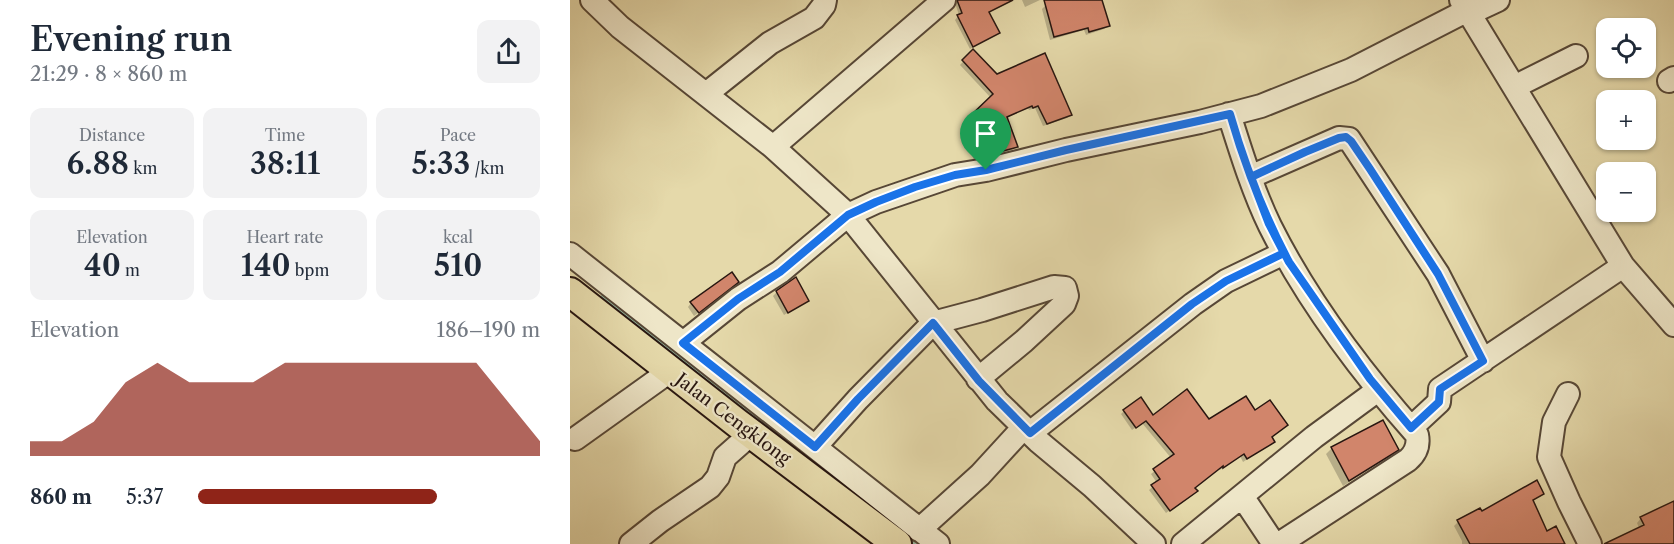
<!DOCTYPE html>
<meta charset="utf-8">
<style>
:root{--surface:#fff;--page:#f2f2f3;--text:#1f2937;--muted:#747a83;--accent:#8f2418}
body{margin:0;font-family:"Libre Caslon Text",serif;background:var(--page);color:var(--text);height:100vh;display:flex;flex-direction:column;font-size:22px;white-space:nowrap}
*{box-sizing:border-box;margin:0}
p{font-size:20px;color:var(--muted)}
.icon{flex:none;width:33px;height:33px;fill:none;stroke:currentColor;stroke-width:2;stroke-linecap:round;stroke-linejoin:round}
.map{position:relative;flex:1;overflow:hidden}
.details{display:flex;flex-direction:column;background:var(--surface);width:570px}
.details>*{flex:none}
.buttons{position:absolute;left:1026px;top:18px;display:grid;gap:12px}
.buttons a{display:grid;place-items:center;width:60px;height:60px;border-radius:12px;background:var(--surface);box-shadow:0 2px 4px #0004;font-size:30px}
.pin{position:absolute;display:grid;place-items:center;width:51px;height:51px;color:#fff;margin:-62px -26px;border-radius:50% 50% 50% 0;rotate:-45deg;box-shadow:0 0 6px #0007}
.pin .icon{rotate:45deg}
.round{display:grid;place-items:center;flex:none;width:63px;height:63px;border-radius:12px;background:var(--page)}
.overview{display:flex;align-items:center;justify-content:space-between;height:102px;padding:0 30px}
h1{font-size:33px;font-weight:600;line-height:45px}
.figures{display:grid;grid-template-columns:repeat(3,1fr);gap:9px;height:102px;padding:6px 30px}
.figures div{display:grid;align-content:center;border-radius:12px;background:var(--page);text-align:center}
.figures b{font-size:30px;font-weight:600}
.figures small{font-size:16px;font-weight:400}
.figures p{font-size:16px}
.chart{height:168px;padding:12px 30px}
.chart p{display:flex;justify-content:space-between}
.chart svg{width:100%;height:108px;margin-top:6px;fill:var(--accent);opacity:.7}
ul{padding:0 30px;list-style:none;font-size:20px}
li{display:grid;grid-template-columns:96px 72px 1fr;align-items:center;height:45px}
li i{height:15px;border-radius:8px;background:var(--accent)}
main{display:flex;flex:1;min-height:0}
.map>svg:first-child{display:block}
</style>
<main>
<section class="details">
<div class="overview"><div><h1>Evening run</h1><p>21:29 · 8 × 860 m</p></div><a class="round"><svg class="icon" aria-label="share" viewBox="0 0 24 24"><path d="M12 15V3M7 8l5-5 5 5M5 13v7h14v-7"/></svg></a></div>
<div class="figures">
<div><p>Distance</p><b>6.88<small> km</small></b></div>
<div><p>Time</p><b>38:11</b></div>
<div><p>Pace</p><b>5:33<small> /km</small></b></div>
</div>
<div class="figures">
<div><p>Elevation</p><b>40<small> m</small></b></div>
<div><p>Heart rate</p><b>140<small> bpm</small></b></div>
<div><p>kcal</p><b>510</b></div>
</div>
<div class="chart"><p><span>Elevation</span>186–190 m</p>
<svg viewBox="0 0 160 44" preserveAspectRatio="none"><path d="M0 44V38L10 38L20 30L30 14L40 6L50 14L60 14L70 14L80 6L90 6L100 6L110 6L120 6L130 6L140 6L150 22L160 38V44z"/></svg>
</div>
<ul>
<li><b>860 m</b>5:37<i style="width:70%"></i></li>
</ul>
</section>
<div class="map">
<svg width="1104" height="544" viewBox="0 0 1104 544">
<rect width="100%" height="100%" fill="#e5d9aa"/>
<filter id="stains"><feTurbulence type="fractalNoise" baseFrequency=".00333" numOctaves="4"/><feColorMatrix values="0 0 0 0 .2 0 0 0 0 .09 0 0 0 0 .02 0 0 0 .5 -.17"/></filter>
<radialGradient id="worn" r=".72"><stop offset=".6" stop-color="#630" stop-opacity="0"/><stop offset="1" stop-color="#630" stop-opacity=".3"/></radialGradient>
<!-- shadow -->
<path fill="#0003" d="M 384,0 L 444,0 L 418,13 L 428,33 L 400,49 L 385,20 L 389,15 Z
M 452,0 L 470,0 L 455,7 Z
M 496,0 L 531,0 L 538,25 L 534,29 L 516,35 L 514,30 L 480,40 L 472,9 L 476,5 Z
M 403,51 L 426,75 L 500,115 L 497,118 L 473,126 L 465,108 L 459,110 L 458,108 L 436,118 L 446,147 L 442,150 L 404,160 L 399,148 L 412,142 L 395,124 L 421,98 L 390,65 Z
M 163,286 L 124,316 L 118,307 L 121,303 Z
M 207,292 L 237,301 L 214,315 L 203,296 Z
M 554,411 L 582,417 L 639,421 L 700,437 L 699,445 L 673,462 L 670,456 L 650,470 L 649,469 L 623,488 L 622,494 L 596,513 L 579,490 L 587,483 L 581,474 L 601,458 L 572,423 L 562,430 L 551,414 Z
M 762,448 L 827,450 L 821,456 L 773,486 L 756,454 Z
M 972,494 L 962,501 L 977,533 L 993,544 L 892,544 L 892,541 L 884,526 L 888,522 Z
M 1104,502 L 1104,544 L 1041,544 L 1069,528 L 1067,523 L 1071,518 Z"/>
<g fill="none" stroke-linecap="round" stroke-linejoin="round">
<!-- canal -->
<path stroke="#97bba3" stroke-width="20" d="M 40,300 L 348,544"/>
</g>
<!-- building -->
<path fill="#d1856b" stroke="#281610" stroke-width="1.5" d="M 387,0 L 443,0 L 419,12 L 430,33 L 403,47 L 387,15 L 392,13 Z
M 474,0 L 532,0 L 540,26 L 519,32 L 518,28 L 484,37 Z
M 403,49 L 427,74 L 475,53 L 502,115 L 477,124 L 468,106 L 463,108 L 462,106 L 437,117 L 448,147 L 407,158 L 402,143 L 416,139 L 397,119 L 423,94 L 392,60 Z
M 162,272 L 169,282 L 129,313 L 120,302 Z
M 226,277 L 239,301 L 218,313 L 206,291 Z
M 617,389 L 639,419 L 676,396 L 685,410 L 700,400 L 718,425 L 702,437 L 705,442 L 677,459 L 674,454 L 653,468 L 653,466 L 625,488 L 628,491 L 600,511 L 581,485 L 590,479 L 583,469 L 604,454 L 576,421 L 566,428 L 553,410 L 571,397 L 583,415 Z
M 813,420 L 829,450 L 779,481 L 761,447 Z
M 967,480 L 974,494 L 963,500 L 977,531 L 986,526 L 995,544 L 900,544 L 887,520 L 910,508 L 912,511 Z
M 1104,501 L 1104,544 L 1034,544 L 1074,525 L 1070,517 Z"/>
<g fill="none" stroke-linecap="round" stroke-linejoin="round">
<!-- minor casing -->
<g stroke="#574736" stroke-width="26">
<path id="minor" d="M 22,0 L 50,27 L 203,147 L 278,215 L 427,401 L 468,441 L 522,486 L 584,544
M 891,0 L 1053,266 L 1104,325
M 898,14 L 928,0
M 1099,81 L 1104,78
M 944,87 L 1006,56
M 136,94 L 200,43 L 244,18 L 254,5 L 255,0
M 659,114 C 671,152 683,191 700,226 C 737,300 792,373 847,435 C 849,445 846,453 838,460 L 709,544
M 203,147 L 374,0
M 680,177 L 769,138 L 779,139 L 868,274 L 913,361
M 0,254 L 368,544
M 113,343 L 168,299 L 210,272 L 278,215 L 306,202 L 385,175 L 416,170 L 496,150 L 630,122 L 691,106 L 781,70 L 896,11
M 998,394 L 984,422 L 979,457 L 999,502 L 1020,544
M 841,428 L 869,402 L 870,389 L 1053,266
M 460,433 L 623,304 L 656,281 L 714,253
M 5,439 L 100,371
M 245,447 L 288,399 L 363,323 L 412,310 L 484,287 L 495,288 L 497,296 L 494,304 L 454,341 L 408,379
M 672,496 L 704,544
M 349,530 L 410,475 L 454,427
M 61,544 L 90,521 L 140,487 L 148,477 L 155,457 L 181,434
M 613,544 L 744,437 L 808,390"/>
</g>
<!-- major casing -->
<g stroke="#281610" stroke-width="32">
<path id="major" d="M 0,292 L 167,423 L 327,544"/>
</g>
<!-- minor -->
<use href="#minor" stroke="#eee6c8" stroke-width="22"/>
<!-- major -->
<use href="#major" stroke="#e5d9aa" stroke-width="28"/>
</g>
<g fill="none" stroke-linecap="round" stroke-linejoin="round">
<!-- route casing -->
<g stroke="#fff" stroke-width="12">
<path id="route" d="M 416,170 L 385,175 L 345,187 L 306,202 L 278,215 L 210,272 L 168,299 L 113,343 L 245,447 L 288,399 L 363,323 L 409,381 L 460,433 L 622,304 L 656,281 L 714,253 L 699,224 L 681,177 L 735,152 L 769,138 L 776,137 L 781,141 L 800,169 L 868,274 L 913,361 L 870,389 L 869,402 L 841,428 L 800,379 L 719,262 C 694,215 675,166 660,114 L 496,150 L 416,170"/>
</g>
<!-- route -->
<use href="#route" stroke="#1a73e8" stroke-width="8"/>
</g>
<g text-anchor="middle" stroke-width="4.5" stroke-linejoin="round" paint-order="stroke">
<!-- street labels -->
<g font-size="18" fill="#281610" stroke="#eee6c8">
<text transform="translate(163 419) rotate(37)" y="6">Jalan Cengklong</text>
</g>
</g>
<rect width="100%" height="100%" filter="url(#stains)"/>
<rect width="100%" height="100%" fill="url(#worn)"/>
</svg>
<div class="buttons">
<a><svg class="icon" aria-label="locate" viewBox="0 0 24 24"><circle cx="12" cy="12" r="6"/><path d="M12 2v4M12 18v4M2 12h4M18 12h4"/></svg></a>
<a>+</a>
<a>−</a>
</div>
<div class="pin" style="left:416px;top:170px;background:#1e9e55"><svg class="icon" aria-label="arrive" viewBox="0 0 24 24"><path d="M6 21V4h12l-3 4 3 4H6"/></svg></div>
</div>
</main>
